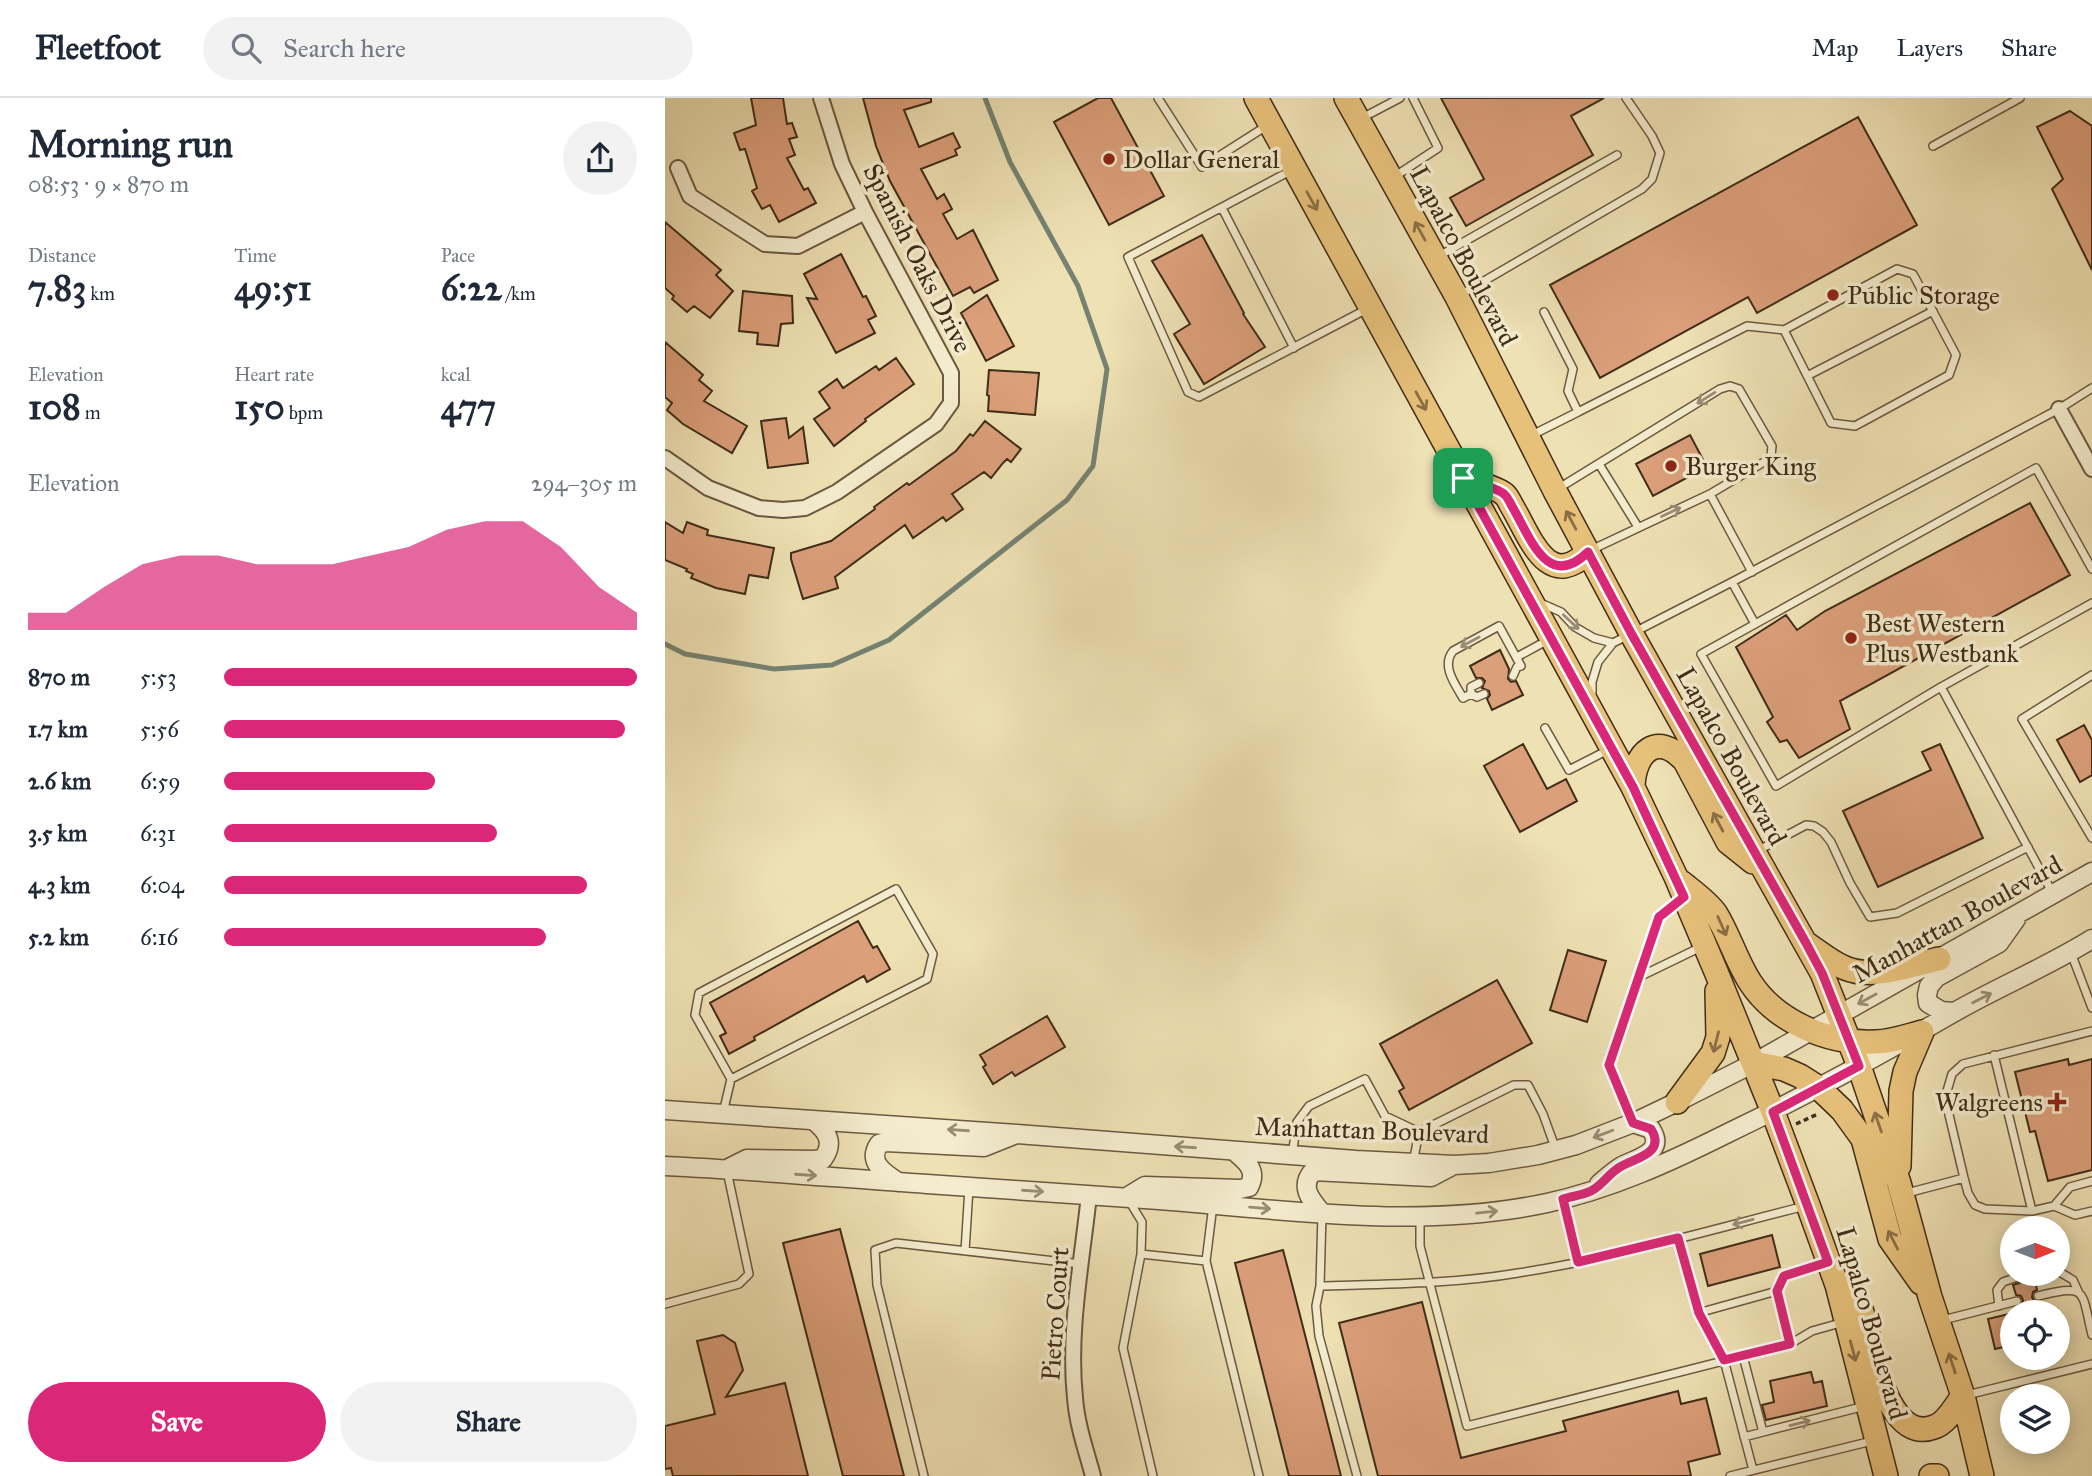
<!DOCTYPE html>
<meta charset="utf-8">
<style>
:root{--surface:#fff;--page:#f2f2f3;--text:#1f2937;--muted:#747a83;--line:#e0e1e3;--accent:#db2777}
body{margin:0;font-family:"IM FELL Great Primer",serif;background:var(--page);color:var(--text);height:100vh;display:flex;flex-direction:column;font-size:26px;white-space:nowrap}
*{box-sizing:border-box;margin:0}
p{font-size:23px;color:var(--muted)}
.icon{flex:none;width:38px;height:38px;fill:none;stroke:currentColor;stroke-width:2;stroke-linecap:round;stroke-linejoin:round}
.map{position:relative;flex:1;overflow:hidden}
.details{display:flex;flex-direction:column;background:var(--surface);width:665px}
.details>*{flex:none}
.needle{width:46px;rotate:90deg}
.tools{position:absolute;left:1335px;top:1118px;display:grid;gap:14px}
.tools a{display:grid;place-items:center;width:70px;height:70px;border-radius:50%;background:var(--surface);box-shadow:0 4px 18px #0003;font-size:35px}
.pin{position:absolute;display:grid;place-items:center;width:60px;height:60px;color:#fff;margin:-30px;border-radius:14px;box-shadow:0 4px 10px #0006}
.round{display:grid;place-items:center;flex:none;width:74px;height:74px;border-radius:37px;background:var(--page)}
.headline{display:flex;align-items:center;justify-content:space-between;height:119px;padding:0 28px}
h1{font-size:38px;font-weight:700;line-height:52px}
.stats{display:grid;grid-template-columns:repeat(3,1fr);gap:10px;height:119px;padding:7px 28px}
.stats div{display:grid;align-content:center}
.stats b{font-size:35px;font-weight:700}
.stats small{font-size:19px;font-weight:400}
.stats p{font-size:19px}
.chart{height:196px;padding:14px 28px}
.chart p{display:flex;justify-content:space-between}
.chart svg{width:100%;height:126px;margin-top:7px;fill:var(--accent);opacity:.7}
.primary-button{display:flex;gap:14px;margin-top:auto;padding:14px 28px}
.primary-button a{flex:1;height:80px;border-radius:42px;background:var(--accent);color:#fff;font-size:28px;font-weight:700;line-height:80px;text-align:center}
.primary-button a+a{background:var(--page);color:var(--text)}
ul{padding:0 28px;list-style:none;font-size:23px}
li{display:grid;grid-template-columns:112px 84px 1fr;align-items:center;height:52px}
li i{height:18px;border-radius:9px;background:var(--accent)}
header{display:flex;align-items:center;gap:42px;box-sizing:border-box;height:98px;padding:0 35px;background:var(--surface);border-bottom:2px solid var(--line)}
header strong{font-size:33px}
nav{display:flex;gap:38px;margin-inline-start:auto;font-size:24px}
.search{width:490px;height:63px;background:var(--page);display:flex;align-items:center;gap:18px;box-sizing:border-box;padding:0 24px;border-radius:38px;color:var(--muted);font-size:26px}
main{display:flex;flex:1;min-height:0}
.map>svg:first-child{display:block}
</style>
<header>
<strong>Fleetfoot</strong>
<div class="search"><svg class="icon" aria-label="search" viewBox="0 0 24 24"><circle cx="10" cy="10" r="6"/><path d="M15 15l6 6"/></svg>Search here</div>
<nav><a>Map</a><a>Layers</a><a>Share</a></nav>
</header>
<main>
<section class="details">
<div class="headline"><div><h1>Morning run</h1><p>08:53 · 9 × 870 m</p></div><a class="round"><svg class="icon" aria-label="share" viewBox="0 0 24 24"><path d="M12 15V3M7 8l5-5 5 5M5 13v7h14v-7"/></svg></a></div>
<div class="stats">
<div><p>Distance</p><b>7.83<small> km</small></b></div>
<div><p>Time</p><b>49:51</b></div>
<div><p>Pace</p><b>6:22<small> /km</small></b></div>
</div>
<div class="stats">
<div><p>Elevation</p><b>108<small> m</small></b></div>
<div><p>Heart rate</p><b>150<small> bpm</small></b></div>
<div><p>kcal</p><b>477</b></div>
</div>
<div class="chart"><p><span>Elevation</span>294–305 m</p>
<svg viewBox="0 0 160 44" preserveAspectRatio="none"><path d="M0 44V38L10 38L20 29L30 21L40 18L50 18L60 21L70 21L80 21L90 18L100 15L110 9L120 6L130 6L140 15L150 29L160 38V44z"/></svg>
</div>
<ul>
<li><b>870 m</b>5:53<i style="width:100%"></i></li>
<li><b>1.7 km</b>5:56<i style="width:97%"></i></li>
<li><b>2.6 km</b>6:59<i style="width:51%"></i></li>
<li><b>3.5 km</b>6:31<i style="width:66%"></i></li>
<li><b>4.3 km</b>6:04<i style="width:88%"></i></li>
<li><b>5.2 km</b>6:16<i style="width:78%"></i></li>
</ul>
<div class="primary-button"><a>Save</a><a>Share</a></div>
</section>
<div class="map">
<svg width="1427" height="1378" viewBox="0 0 1427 1378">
<rect width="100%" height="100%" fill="#eee1b4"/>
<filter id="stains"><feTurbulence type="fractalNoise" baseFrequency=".00286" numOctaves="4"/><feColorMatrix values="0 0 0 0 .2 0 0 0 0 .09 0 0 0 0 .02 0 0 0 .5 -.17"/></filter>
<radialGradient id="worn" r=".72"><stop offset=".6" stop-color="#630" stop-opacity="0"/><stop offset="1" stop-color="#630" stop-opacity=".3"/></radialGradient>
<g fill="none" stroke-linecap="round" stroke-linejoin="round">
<!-- stream -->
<path stroke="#758373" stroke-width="5" d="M 0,546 L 20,556 L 109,571 L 167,567 L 224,542 L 402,402 L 428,368 L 442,271 L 413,188 L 345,64 L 320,0"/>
</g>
<!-- building -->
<path fill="#db9f7a" stroke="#402c18" stroke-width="2" d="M 86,0 L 118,0 L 122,26 L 127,25 L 132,39 L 124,41 L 130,57 L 122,60 L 139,92 L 143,90 L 151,105 L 114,124 L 105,107 L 97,111 L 87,93 L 92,90 L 80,51 L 75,52 L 69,35 L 91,27 Z
M 198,0 L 266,0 L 266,4 L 239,12 L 254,49 L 288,35 L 295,49 L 290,52 L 292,57 L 256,71 L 272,101 L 279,96 L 287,111 L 278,116 L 292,141 L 308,132 L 333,182 L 309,195 L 305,189 L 288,198 L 225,83 L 211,48 Z
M 433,0 L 446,0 L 499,98 L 444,127 L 389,24 Z
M 776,0 L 939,0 L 906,18 L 928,57 L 801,128 L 785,100 L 819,81 Z
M 1405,13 L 1427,28 L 1427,172 L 1387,91 L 1398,81 L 1372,29 Z
M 1193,19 L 1252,127 L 1092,215 L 1083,199 L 935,280 L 885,187 Z
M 0,124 L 56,172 L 51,177 L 68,193 L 45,220 L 29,208 L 22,214 L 7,201 L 9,198 L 0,190 Z
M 537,137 L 579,215 L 578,216 L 600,249 L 539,286 L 509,236 L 525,226 L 487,163 Z
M 176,156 L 198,199 L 201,198 L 211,218 L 203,222 L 210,235 L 171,255 L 142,200 L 152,201 L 139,176 Z
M 78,193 L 127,198 L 128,225 L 116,226 L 113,248 L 92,246 L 93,235 L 74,233 Z
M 322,197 L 349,248 L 321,263 L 296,215 Z
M 0,244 L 38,277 L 34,282 L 47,293 L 39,303 L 82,328 L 67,355 L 18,326 L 2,312 L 7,305 L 0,299 Z
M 231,260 L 249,286 L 200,321 L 201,323 L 169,348 L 149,321 L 165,310 L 154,294 L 172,281 L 178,290 L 211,268 L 214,272 Z
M 324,272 L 374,275 L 370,317 L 323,313 L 324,298 L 322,297 Z
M 121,320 L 124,340 L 138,329 L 143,365 L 103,370 L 96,323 Z
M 320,323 L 356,351 L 346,364 L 342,361 L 338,365 L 326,380 L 319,374 L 287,396 L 298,411 L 281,423 L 278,419 L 248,440 L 240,427 L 170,479 L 173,490 L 138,501 L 126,461 L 126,455 L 166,443 L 210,411 L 209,409 L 242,385 L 244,387 L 291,353 L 305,336 L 308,338 Z
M 1025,337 L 1042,369 L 988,398 L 971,366 Z
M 1365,405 L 1405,477 L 1175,603 L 1185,631 L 1134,660 L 1122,642 L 1115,644 L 1102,624 L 1108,619 L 1071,549 L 1121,517 L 1132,532 L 1160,513 Z
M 0,424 L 18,435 L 22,424 L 43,432 L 42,437 L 109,450 L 103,480 L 84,477 L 80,496 L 51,490 L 26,480 L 28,476 L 21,473 L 22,471 L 0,462 Z
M 835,552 L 844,571 L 843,581 L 846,584 L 851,583 L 858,597 L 827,612 L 822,601 L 825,597 L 824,593 L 817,590 L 820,583 L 817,580 L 811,580 L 805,568 Z
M 1419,627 L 1427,642 L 1427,677 L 1415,684 L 1392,642 Z
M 858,646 L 882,691 L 901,681 L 912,703 L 855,734 L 819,668 Z
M 1275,646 L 1318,740 L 1213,789 L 1178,713 L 1266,672 L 1257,654 Z
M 193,823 L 208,850 L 212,848 L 225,871 L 202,884 L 199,878 L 89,939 L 90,942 L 64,956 L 55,938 L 61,935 L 45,905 Z
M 903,852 L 941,863 L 922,924 L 885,912 Z
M 832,882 L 867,945 L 744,1012 L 734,993 L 739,990 L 715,946 Z
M 382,918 L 400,949 L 350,978 L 347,974 L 328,986 L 318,969 L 321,967 L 315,957 Z
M 1403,961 L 1404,967 L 1427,961 L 1427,1072 L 1383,1083 L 1370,1033 L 1365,1034 L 1350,974 Z
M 175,1131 L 239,1378 L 178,1378 L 118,1145 Z
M 1107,1137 L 1115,1169 L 1043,1188 L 1035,1156 Z
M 618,1152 L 627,1186 L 676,1378 L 624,1378 L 570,1165 Z
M 1369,1177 L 1372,1192 L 1368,1194 L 1367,1199 L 1369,1203 L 1375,1204 L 1377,1214 L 1355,1214 L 1353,1209 L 1357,1207 L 1358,1202 L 1356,1198 L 1351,1197 L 1348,1187 L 1363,1182 Z
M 757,1204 L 796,1360 L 901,1333 L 898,1323 L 1013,1293 L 1016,1306 L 1041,1300 L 1055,1356 L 1023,1364 L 1026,1378 L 713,1378 L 674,1225 Z
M 1348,1215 L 1348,1247 L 1330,1251 L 1323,1221 Z
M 58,1237 L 70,1245 L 78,1272 L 61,1299 L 120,1285 L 143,1378 L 8,1378 L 6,1370 L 0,1371 L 0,1328 L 50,1316 L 32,1243 Z
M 1146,1274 L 1149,1285 L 1157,1283 L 1162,1308 L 1101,1322 L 1097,1307 L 1109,1304 L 1105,1283 Z"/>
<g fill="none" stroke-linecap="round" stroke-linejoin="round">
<!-- service casing -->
<g stroke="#6c593f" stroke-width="10">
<path id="service" d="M 493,0 L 537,69 L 603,27
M 695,21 L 735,0
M 1268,48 L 1355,0
M 627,72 L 463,159 L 523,294 L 534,299 L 702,211
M 729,79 L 773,50 L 748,0
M 557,110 L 629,250
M 774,158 L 952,57
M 795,197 L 977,91 L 987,81 L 995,55 L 987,38 L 961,0
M 1142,278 L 1268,213
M 913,314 L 1082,228 L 1119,232 L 1166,325 L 1190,328 L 1284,277 L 1291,257 L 1248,176 L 1232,171 L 1119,232
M 865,338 L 913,314 L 903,293 L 908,271 L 879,214
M 934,366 L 973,429
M 894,390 L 1055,291 L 1065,288 L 1074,291 L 1107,348 L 1106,358 L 1099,364 L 1045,396 L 926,452
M 1045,396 L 1087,474
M 1427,471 L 1371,370 L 1036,556 L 1111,688 L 1276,589 L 1427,505
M 1067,484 L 1090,526
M 873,504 L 896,514 L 910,529 L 929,540 L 948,545
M 852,559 L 883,542
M 1427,577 L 1357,621 L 1427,740
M 1276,589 L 1387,794
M 806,596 L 806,589 L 814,585
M 819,596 L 812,599 L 806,596 L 798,600 C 790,586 776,568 788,553 L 834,528 L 856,568 L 852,569 L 848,578
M 927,597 L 927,584 L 933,564 L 948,545 L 1067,484 L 1394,311 L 1427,290
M 880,630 L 904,672 L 943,652
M 1092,753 L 1141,727 L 1149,728 L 1158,734 L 1166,744 L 1185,785 L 1205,819 L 1232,815 L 1363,749
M 1406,855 L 1427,910
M 974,879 L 1036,849
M 1427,933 L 1298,966 L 1287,976 L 1280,1000 L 1299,1080 L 1303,1095 L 1310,1107 L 1320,1111 L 1367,1113 L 1389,1108 L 1410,1117 L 1427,1113
M 1329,957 L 1367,1113
M 58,1015 L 66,981 L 30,917 L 34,895 L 231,791 L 268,856 L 262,881 L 66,981
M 968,1025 L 944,967 L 994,819 L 1016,802
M 627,1057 L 632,1024 L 644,1008 L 700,981 L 720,1018 L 754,1034
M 748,1065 L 754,1034 L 849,987 L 863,987 L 878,1016 L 891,1052
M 1242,1095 L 1299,1080
M 463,1101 L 477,1124 L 476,1156 L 541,1163 L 548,1107
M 899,1102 L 913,1164
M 1389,1108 L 1405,1089 L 1427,1083
M 657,1116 L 655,1188 C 721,1186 788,1186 853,1175 C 950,1160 1045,1132 1140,1108
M 755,1118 L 755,1148 L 802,1328 L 1125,1246 L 1112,1193 L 1033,1215
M 1013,1140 L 1033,1215 L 1059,1262 L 1088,1372
M 300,1153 L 304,1090
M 476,1156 L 458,1250 L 488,1378
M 541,1163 L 594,1378
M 1393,1173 L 1408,1182 L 1413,1193
M 655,1188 L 651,1208 L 654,1238 L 692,1378
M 1112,1193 L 1119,1177 L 1159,1165
M 1373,1198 C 1423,1186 1416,1191 1427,1237
M 0,1206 L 74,1186 L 84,1176 L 62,1073
M 1334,1208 L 1332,1192 L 1338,1184 L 1361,1176
M 1278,1222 L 1352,1203
M 1125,1246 L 1147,1233 L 1179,1224
M 1078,1258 L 1098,1334 L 1200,1308
M 1302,1297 L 1427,1266
M 1079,1339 L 1098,1334
M 259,1378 L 212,1187 L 210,1152 L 231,1145 L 416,1166
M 1065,1378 L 1207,1343"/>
</g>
<!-- minor casing -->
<g stroke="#6c593f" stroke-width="18">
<path id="minor" d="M 13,70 L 25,98 L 100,146 L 133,148 L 200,114
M 1394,311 L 1427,371
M 0,360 L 43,390 L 94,410 L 118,412 L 140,410 L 172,394 L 271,326 L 286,305 L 286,275 L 200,114 L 177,66 L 156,0
M 424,1097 C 417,1164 403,1233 410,1300 C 412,1327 421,1352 428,1378"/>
</g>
<!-- tertiary casing -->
<g stroke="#6c593f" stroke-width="21">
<path id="tertiary" d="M 1289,914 L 1276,913 L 1263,905 L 1262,897 L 1264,888 L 1272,879 L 1334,845 L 1351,821
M 0,1012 L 352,1036 L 691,1062 L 789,1067 L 824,1065 L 873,1057 L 911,1047 L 968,1025 L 1012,1004 L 1089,965 L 1427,774
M 0,1068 C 87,1072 175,1080 262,1086 C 339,1091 416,1096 494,1102 C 622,1112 755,1132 882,1105 C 946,1091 1005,1064 1063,1035 C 1140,998 1214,958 1288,915 C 1333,889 1382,869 1427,841
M 64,1070 L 82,1061 L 149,1062 L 158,1061 C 170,1044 162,1033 148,1022
M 233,1084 C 219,1075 202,1064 214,1046 L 221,1044 L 319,1049 L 349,1037
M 934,1086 C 941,1080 949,1073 957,1068 C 972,1060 1001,1055 986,1031 L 968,1025
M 462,1099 L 480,1088 L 575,1091 L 584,1089 C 593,1072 581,1063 569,1053
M 657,1115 C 646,1102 634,1089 648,1073 L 766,1079 L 785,1069"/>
</g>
<!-- primary casing -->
<g stroke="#402c18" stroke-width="26">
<path id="primary" d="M 591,0 L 968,689 L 1011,779 L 1052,876 L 1108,1014 L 1143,1107 L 1172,1187 L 1221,1378
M 681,0 L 792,199 L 890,393 L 966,535 L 1157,875 L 1194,968 L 1234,1085 L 1265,1199 L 1298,1298 L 1317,1378
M 798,380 C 807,383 834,391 839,396 C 843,399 846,407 848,410 C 866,441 883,493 923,454
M 968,689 C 969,654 992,633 1020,663 L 1063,744 L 1088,764
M 1016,784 C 1027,793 1043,804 1051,816 C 1064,837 1071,862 1085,884 C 1111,924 1163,946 1210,944 C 1226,944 1242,938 1257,934
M 1142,846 C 1154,854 1167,865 1180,870 C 1208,882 1245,867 1274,861
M 1089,965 L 1119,971 L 1135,978 L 1154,990 L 1177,1012 L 1198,1041 L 1225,1141 L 1256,1185
M 1012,1004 L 1048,955 L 1053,939 L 1052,893
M 1234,1068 L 1236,993 L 1240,974 L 1257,934
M 1172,1187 C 1179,1194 1190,1202 1195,1210 C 1200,1218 1201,1232 1204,1241 C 1211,1269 1227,1345 1269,1329 C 1282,1325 1290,1308 1298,1298
M 1266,1378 L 1272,1378"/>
</g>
<!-- path -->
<path stroke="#402c18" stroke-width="3.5" stroke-dasharray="5 3.5" stroke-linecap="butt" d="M 1131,1026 L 1153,1016"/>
<!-- service -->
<use href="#service" stroke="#f4ecce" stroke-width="7"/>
<!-- minor -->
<use href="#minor" stroke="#f4ecce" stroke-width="14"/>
<!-- tertiary -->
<use href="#tertiary" stroke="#f4ecce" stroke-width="18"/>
<!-- primary -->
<use href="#primary" stroke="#e7c07a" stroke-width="23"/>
</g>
<!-- one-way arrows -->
<defs><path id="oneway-shaft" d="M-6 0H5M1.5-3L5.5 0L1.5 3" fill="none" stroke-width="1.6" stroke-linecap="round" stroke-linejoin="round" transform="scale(1.75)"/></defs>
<g stroke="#8b6f44">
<use href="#oneway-shaft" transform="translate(647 103) rotate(61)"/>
<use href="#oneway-shaft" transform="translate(755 133) rotate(-119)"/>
<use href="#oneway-shaft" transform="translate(756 303) rotate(61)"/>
<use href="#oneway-shaft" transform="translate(906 422) rotate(-118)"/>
<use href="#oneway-shaft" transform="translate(1053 724) rotate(-118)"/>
<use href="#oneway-shaft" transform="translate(1057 828) rotate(66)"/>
<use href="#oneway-shaft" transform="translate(1051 944) rotate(104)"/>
<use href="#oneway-shaft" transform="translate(1213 1024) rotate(-109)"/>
<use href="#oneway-shaft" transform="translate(1228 1142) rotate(-117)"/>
<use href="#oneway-shaft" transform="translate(1188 1253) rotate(75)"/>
<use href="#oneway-shaft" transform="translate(1287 1265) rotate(-108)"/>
</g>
<g stroke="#9a8c73">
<use href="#oneway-shaft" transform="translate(1041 300) rotate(148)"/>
<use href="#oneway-shaft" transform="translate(1006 414) rotate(-25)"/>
<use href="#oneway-shaft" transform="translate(906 524) rotate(43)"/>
<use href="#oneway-shaft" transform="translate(805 544) rotate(152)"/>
<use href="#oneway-shaft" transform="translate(1317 900) rotate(-27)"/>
<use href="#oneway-shaft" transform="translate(1202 901) rotate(151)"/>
<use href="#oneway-shaft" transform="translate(293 1032) rotate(-176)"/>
<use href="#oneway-shaft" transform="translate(938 1036) rotate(159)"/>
<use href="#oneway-shaft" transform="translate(520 1049) rotate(-176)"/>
<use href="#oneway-shaft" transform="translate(141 1077) rotate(4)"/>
<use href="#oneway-shaft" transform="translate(368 1093) rotate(4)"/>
<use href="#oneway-shaft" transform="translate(595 1110) rotate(5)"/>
<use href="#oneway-shaft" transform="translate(822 1114) rotate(-6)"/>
<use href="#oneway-shaft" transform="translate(1078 1124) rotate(165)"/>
<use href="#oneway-shaft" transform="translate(1135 1325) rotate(-14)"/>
</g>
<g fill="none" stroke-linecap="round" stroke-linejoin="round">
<!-- route casing -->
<g stroke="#fff" stroke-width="14">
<path id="route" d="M 798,380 C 807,383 834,391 839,396 C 843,399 846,407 848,410 C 866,441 883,493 923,454 L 966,535 L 1141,845 L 1157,875 L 1194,968 L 1108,1014 L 1163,1164 L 1119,1178 L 1112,1193 L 1125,1246 L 1059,1262 L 1034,1215 L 1013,1140 L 913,1164 L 898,1101 C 907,1098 918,1097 926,1093 C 936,1088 943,1077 952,1071 C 967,1060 1002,1057 986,1031 L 968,1025 L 944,967 L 994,819 L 1019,799 L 968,689 Z"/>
</g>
<!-- route -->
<use href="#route" stroke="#db2777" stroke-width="9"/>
</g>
<!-- markers -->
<g fill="#8f2418" stroke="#f4ecce" stroke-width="2.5">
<circle cx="444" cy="61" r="7"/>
<circle cx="1168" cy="197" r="7"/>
<circle cx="1006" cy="368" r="7"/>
<circle cx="1186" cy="540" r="7"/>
<path d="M1388.5 993.5h7v7h7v7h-7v7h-7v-7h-7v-7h7z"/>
</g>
<g text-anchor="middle" stroke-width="7" stroke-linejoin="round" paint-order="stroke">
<!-- poi labels -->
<g font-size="26" fill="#402c18" stroke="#f4ecce" text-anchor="start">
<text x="458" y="70">Dollar General</text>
<text x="1182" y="206">Public Storage</text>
<text x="1020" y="377">Burger King</text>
<text x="1200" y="534">Best Western<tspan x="1200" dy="30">Plus Westbank</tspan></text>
<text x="1378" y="1013" text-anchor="end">Walgreens</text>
</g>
<!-- street labels -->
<g font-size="26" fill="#402c18" stroke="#f4ecce">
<text transform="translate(799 158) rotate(62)" y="9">Lapalco Boulevard</text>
<text transform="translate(253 160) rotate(63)" y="9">Spanish Oaks Drive</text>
<text transform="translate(1067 658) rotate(61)" y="9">Lapalco Boulevard</text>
<text transform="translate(1292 821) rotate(-29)" y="9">Manhattan Boulevard</text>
<text transform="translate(707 1032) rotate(2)" y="9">Manhattan Boulevard</text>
<text transform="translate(390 1216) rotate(-86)" y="9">Pietro Court</text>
<text transform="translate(1207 1225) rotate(74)" y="9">Lapalco Boulevard</text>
</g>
</g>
<rect width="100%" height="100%" filter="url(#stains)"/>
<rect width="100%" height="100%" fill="url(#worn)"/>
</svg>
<div class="tools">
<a><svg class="needle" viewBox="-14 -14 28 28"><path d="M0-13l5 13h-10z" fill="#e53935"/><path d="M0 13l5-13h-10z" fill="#747a83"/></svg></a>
<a><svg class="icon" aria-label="locate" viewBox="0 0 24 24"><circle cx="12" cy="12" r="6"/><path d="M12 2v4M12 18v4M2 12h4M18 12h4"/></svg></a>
<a><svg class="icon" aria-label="layers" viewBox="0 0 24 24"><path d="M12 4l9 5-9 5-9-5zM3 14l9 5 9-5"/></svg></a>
</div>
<div class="pin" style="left:798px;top:380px;background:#1e9e55"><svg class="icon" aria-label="arrive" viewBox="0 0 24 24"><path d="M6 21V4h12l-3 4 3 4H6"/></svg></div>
</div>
</main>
